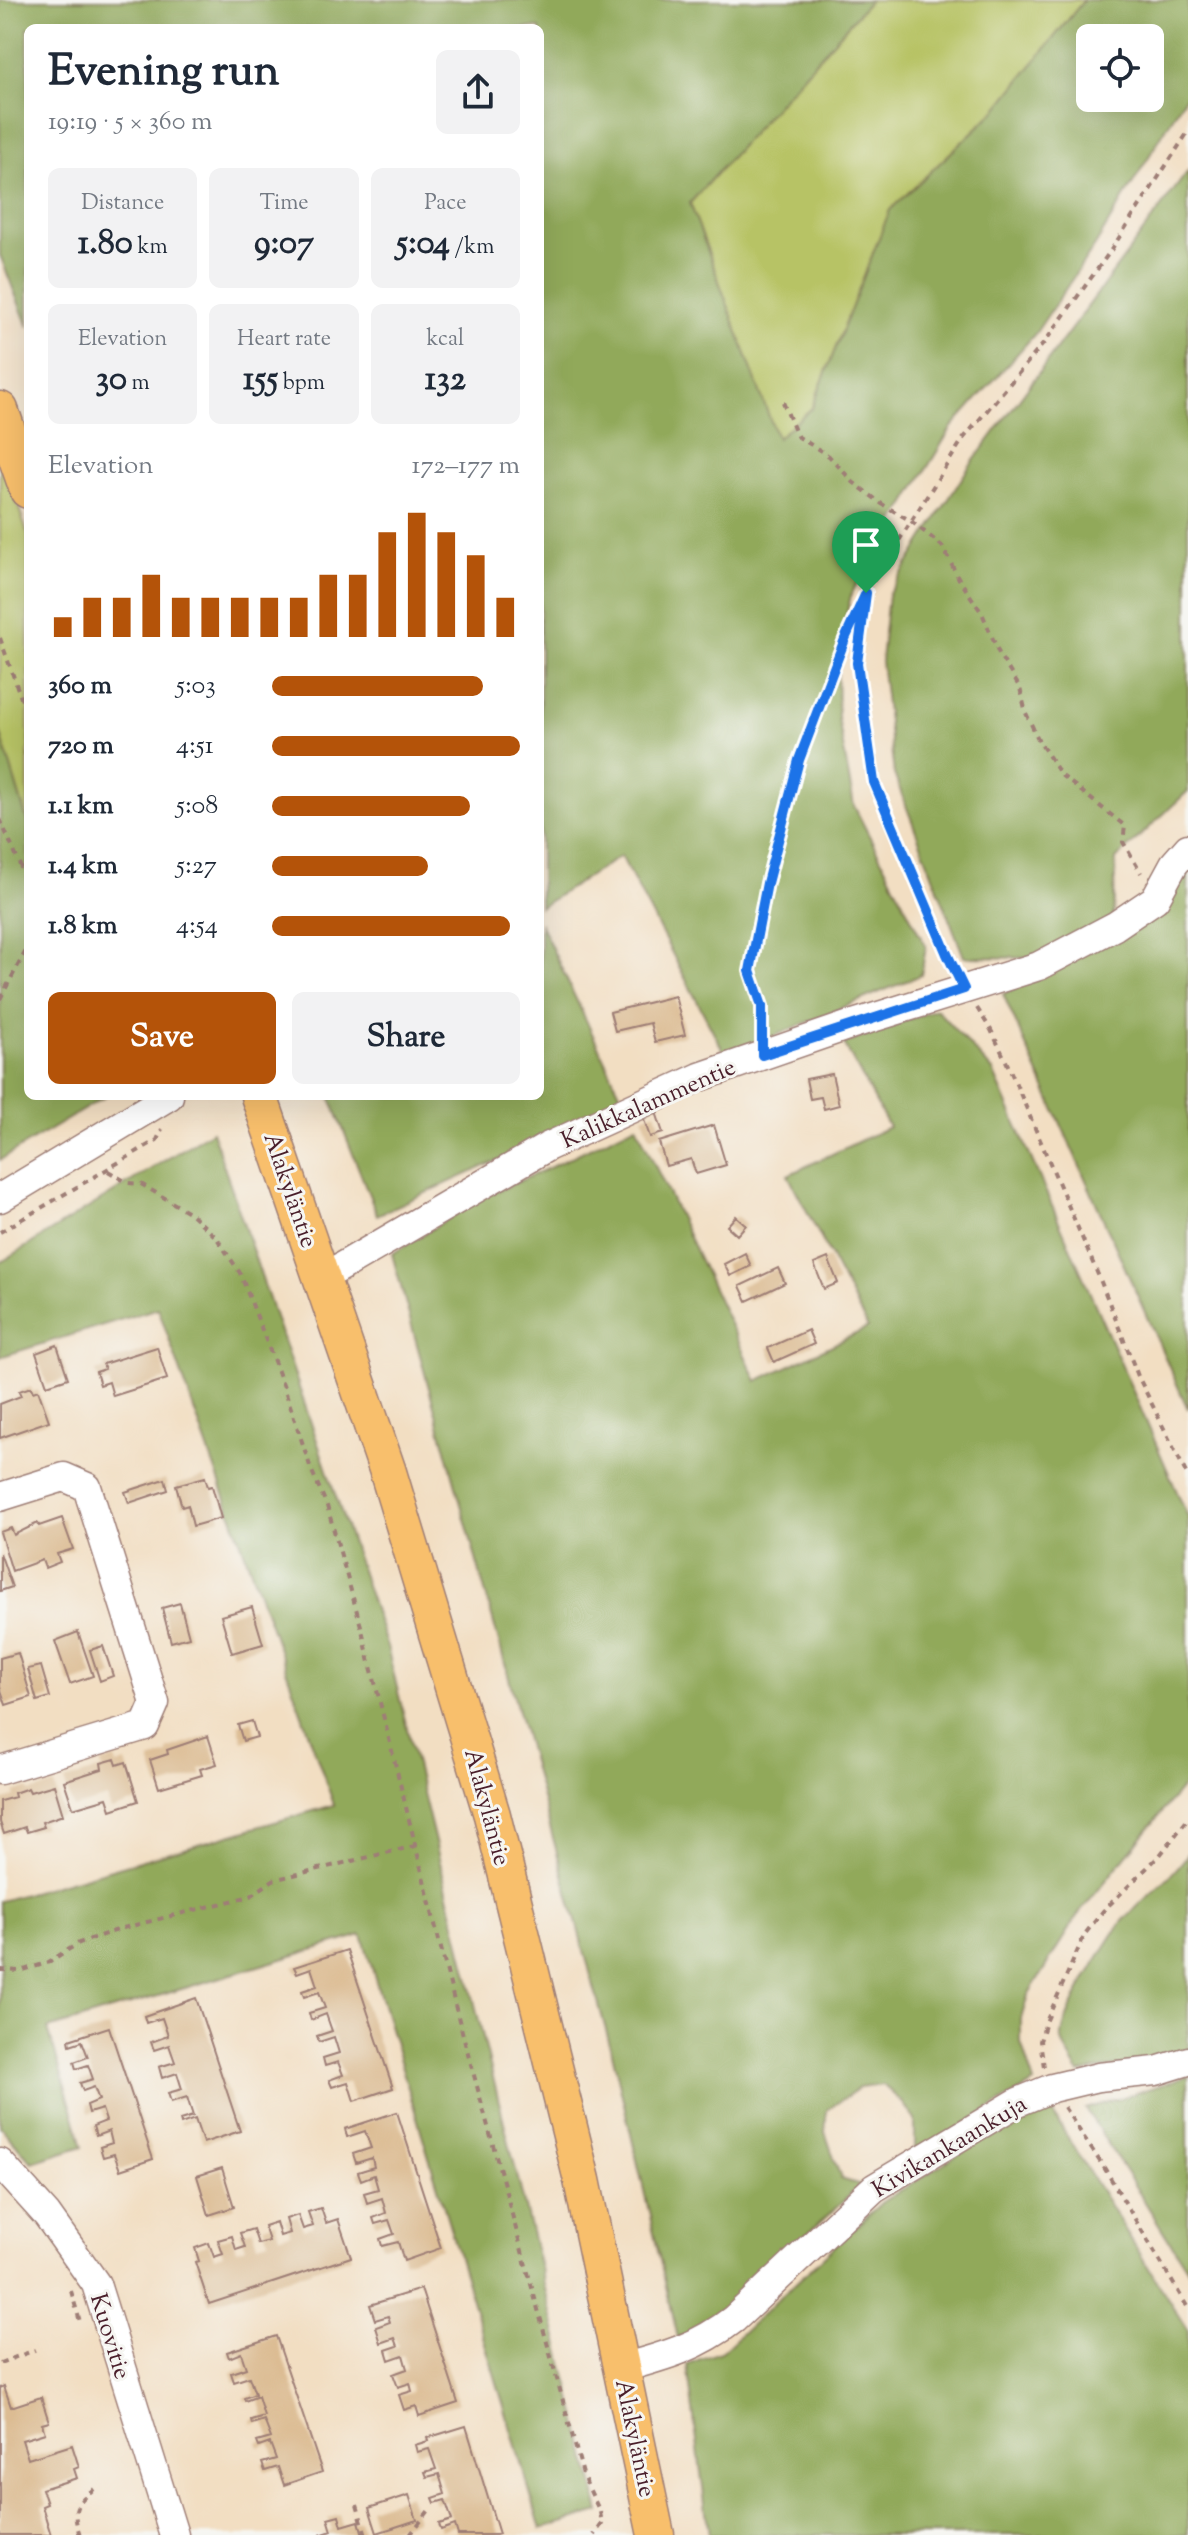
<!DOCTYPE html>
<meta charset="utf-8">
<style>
:root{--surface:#fff;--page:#f2f2f3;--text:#1f2937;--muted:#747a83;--accent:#b45309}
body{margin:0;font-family:"Sorts Mill Goudy",serif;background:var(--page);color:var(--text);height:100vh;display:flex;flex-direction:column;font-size:30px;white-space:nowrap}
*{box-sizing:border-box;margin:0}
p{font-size:26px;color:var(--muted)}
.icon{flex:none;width:44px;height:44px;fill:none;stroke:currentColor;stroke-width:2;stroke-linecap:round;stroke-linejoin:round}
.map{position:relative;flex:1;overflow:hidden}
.panel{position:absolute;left:24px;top:24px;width:520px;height:1076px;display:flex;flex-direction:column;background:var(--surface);border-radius:12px;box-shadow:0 8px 32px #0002}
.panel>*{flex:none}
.controls{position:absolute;left:1076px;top:24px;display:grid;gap:16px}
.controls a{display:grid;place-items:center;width:88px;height:88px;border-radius:12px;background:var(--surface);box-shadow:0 8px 32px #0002;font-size:40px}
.pin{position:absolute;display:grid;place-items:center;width:68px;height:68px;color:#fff;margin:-82px -34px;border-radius:50% 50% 50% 0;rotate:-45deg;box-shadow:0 0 8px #0007}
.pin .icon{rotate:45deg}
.round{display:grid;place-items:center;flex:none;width:84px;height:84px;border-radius:12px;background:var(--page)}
.summary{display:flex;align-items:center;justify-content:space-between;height:136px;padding:0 24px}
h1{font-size:44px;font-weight:700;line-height:60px}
.stats{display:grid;grid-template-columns:repeat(3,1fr);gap:12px;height:136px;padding:8px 24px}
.stats div{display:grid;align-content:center;border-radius:12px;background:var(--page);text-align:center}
.stats b{font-size:34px;font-weight:700}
.stats small{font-size:22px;font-weight:400}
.stats p{font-size:22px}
.chart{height:224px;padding:16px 24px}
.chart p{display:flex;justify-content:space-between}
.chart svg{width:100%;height:144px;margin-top:8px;stroke:var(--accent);stroke-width:6}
.action{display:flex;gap:16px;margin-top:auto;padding:16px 24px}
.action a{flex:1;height:92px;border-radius:12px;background:var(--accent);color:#fff;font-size:32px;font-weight:700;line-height:92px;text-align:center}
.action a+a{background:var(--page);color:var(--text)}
ul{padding:0 24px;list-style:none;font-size:26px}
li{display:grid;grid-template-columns:128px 96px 1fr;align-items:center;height:60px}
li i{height:20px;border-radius:10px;background:var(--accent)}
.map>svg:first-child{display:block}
</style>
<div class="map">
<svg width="1188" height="2535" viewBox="0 0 1188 2535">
<rect width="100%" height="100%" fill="#f6f6f2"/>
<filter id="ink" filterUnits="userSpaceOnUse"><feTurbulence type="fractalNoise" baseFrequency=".0125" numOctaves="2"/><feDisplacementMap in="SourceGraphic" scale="16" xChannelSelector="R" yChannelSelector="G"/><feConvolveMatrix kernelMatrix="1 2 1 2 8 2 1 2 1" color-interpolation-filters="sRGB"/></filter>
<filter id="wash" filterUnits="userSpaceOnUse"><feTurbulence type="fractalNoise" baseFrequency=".006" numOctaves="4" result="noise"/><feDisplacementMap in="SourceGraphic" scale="32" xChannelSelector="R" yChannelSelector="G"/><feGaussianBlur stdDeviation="1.8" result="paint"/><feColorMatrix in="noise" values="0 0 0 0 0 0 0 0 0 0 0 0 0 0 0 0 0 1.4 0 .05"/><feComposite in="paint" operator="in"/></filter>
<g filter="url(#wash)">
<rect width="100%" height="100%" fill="#f2dec2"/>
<!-- green -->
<path fill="#b7c365" stroke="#807148" stroke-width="2" d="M 870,0 L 1084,0 L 997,109 L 890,210 L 812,408 L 777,439 L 690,203 Z
M 0,453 L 28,535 L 28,824 L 0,731 Z"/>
<!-- forest -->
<path fill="#91a95a" stroke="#6e6442" stroke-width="2" fill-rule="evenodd" d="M 0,0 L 870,0 L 690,203 L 777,438 L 812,408 L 890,210 L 997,109 L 1084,0 L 1188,0 L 1188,92 L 1096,244 L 1035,334 L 952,427 L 852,592 L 837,652 L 838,718 L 854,806 L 926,947 L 921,975 L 726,1056 L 621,856 L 540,907 L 540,28 L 28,28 L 28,327 L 0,255 ZM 1090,38 L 1150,38 L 1150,98 L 1090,98 Z
M 1188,171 L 1188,791 L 1116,859 L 1113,919 L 1032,958 L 964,957 L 894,774 L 881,661 L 888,595 L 969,467 Z
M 0,731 L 28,824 L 28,1096 L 106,1096 L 0,1160 Z
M 1188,872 L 1188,1409 L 1003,994 C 1070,963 1135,924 1188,872 Z
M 540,923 L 625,1103 L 377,1215 L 330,1096 L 540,1096 Z
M 936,1009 L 993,1071 L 1188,1517 L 1188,1780 L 1077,1916 L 1028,1995 L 1021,2019 L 1021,2043 L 1034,2083 L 915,2153 L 915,2120 L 902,2102 L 883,2085 L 859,2088 L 827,2110 L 825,2132 L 841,2179 L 861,2185 L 710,2323 L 678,2338 L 612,2052 L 392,1254 L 481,1198 L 549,1168 L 636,1125 L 757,1381 L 868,1328 L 788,1175 L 889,1127 L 844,1044 Z
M 212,1131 L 387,1647 L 600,2512 L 541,2529 L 362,1935 L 48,2029 L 83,2146 L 32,2162 L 0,2126 L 0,1901 L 334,1805 L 158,1308 L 0,1357 L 0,1263 Z
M 1188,1854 L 1188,2052 L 1079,2073 C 1074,2063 1064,2050 1062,2040 C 1059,2019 1109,1937 1124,1920 C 1145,1897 1170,1880 1188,1854 Z
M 1188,2076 L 1188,2270 L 1086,2109 Z
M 1045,2101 L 1188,2331 L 1188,2535 L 709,2535 L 687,2364 L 723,2351 L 882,2202 Z"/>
<g id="blocks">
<!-- building -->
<path fill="#dcbc93" d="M 675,996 L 685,1035 L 655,1042 L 650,1023 L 615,1031 L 610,1012 Z
M 832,1074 L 839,1105 L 824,1109 L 821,1097 L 810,1099 L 806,1079 Z
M 656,1112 L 663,1133 L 650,1137 L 643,1117 Z
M 714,1125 L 726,1165 L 696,1174 L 691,1159 L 666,1166 L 659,1142 Z
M 736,1216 L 746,1225 L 737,1235 L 727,1226 Z
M 745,1253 L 751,1266 L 730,1276 L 724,1264 Z
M 828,1258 L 838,1283 L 824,1289 L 814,1264 Z
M 778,1268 L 785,1283 L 747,1301 L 740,1286 Z
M 808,1330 L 814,1344 L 774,1362 L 768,1348 Z
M 57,1345 L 68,1378 L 47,1385 L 36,1353 Z
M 157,1347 L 167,1379 L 113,1396 L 109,1382 L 100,1385 L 96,1372 L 105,1369 L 103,1364 Z
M 31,1387 L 33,1392 L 38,1390 L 49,1421 L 0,1438 L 0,1404 L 21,1396 L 19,1391 Z
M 205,1477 L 208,1487 L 212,1486 L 221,1518 L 193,1526 L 188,1505 L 182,1507 L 176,1485 Z
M 165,1479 L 168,1490 L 129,1503 L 125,1492 Z
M 62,1518 L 73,1549 L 57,1554 L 60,1562 L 45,1568 L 42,1560 L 12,1571 L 0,1532 L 11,1528 L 14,1535 L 38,1523 L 39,1526 Z
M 0,1553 L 12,1587 L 0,1591 Z
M 180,1603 L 189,1637 L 171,1642 L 162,1608 Z
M 252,1607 L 263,1644 L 232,1653 L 221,1616 Z
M 78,1632 L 93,1676 L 70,1684 L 55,1641 Z
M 103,1646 L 113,1676 L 100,1681 L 90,1650 Z
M 18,1653 L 31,1697 L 6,1705 L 0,1687 L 0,1658 Z
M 41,1666 L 50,1697 L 37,1701 L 28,1669 Z
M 252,1721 L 257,1737 L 243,1741 L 238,1725 Z
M 208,1736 L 217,1764 L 200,1769 L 202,1775 L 159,1788 L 150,1760 L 168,1754 L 167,1750 Z
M 115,1759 L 117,1765 L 126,1762 L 138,1801 L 111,1810 L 107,1798 L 73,1808 L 64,1781 L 102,1769 L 101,1763 Z
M 54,1785 L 63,1815 L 42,1822 L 44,1827 L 27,1832 L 25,1827 L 4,1834 L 0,1822 L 0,1801 L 15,1797 L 14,1793 L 28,1788 L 30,1792 Z
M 347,1950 L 393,2088 L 354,2101 L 348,2082 L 332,2087 L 329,2080 L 343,2075 L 338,2062 L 325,2066 L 323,2058 L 339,2053 L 334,2037 L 319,2042 L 317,2036 L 332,2031 L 326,2014 L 311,2020 L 309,2013 L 325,2008 L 319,1992 L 304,1997 L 302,1991 L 317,1986 L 311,1968 L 297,1973 L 294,1967 Z
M 196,1998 L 240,2131 L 203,2143 L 195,2119 L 181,2124 L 180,2120 L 193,2116 L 187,2097 L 171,2102 L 168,2093 L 182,2089 L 177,2073 L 162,2078 L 159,2067 L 175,2062 L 169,2045 L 154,2050 L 151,2042 L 168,2036 L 162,2018 L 146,2023 L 144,2016 Z
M 109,2027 L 153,2159 L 120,2170 L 114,2154 L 103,2157 L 100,2147 L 112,2143 L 109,2131 L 96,2136 L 93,2126 L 106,2121 L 102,2109 L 89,2113 L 87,2105 L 99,2100 L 94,2087 L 83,2091 L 80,2083 L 93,2079 L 88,2065 L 76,2069 L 74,2062 L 88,2057 L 82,2041 L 70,2045 L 69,2040 Z
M 397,2112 L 441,2248 L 404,2261 L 398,2242 L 382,2246 L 380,2239 L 394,2234 L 389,2220 L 375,2224 L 373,2218 L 386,2213 L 382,2198 L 367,2203 L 364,2193 L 378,2189 L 374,2175 L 361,2180 L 358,2172 L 374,2167 L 372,2158 L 356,2163 L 353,2154 L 371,2148 L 365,2131 L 347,2137 L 345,2129 Z
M 222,2168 L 234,2207 L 209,2215 L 197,2176 Z
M 321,2208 L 326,2223 L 338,2219 L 351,2257 L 209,2304 L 195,2262 L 199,2261 L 195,2248 L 209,2243 L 214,2257 L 223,2254 L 218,2240 L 232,2236 L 236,2250 L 245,2247 L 240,2233 L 253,2229 L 258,2244 L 269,2241 L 264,2226 L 276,2222 L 280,2236 L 290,2233 L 286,2219 L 298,2215 L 303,2229 L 313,2226 L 308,2212 Z
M 421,2289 L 458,2403 L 419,2416 L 416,2406 L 404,2410 L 399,2395 L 412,2391 L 410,2383 L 398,2387 L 393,2374 L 407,2369 L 403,2355 L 389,2360 L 386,2350 L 398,2346 L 395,2338 L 381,2343 L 376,2327 L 390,2322 L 388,2316 L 375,2320 L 370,2305 Z
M 276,2336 L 322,2472 L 284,2485 L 278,2467 L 265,2471 L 262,2463 L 276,2459 L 270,2443 L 259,2447 L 257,2442 L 271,2438 L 264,2420 L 252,2424 L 251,2420 L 264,2416 L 258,2396 L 245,2401 L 244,2398 L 255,2394 L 249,2377 L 234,2382 L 231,2373 L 246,2368 L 241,2353 L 229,2358 L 227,2352 Z
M 4,2386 L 11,2407 L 41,2397 L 49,2422 L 42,2424 L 45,2433 L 22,2440 L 28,2459 L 72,2445 L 79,2467 L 74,2469 L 77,2478 L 42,2489 L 47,2504 L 42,2506 L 51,2535 L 0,2535 L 0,2388 Z
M 466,2426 L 499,2534 L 496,2535 L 458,2535 L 455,2525 L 441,2530 L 439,2524 L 452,2520 L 445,2500 L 435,2503 L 433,2498 L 445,2494 L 439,2474 L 427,2477 L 425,2472 L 436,2469 L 429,2449 L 417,2452 L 415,2445 L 428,2441 L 427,2438 Z
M 409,2495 L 417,2520 L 377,2533 L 369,2508 Z
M 339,2515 L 342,2526 L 359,2521 L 363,2535 L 320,2535 L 332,2531 L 328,2518 Z"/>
</g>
</g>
<g filter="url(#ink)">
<use href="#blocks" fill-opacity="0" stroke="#9e7e76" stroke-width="2"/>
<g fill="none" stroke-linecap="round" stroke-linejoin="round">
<!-- minor casing -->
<g stroke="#9e7e76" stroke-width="31">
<path id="minor" d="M 0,1198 L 169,1096
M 322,1278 L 547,1147 L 700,1077 L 850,1025 L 1039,966 L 1115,926 L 1155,899 L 1174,864 L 1188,848
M 0,1497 L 64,1477 L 87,1487 L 155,1703 L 145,1726 L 0,1770
M 0,2163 L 47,2215 L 96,2284 L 174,2535
M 622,2368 C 666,2356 698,2347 734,2319 L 874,2188 L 1018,2102 L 1052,2088 L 1098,2077 L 1156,2071 L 1188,2061"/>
</g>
<!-- major casing -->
<g stroke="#9e7e76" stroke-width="39">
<path id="major" d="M 0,410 L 28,490
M 259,1096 L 387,1469 L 492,1815 L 582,2180 L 656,2535"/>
</g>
<!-- path -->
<path stroke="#9e7e76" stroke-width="4" stroke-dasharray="6 6" stroke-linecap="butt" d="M 783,402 L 797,436 L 829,456 L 853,482 L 882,504 L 911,521 L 942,546 L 959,579 L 982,613 L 1000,656 L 1020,688 L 1026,713 L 1039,741 L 1061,775 L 1125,826 L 1123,842 L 1141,873
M 0,638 L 28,718
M 0,819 L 22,870 L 28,917
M 954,969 L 874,782 L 857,663 L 866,593 L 963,439 L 1044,343 L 1109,253 L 1188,132
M 0,999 L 28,947
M 977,1008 L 991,1030 L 1007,1063 L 1099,1277 L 1138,1376 L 1188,1477
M 762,1033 L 762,1006 L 750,971 L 767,883 L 799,760 L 845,639 L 864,598
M 108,1171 L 128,1183 L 141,1184 L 190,1213 L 216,1237 L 240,1273 L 284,1387 L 311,1469 L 327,1506 L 361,1626 L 457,2013 L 584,2478 L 600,2512 L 602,2524 L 594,2535
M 0,1232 L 157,1140 L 162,1129
M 0,1970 L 20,1971 L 47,1963 L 79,1943 L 123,1928 L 251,1896 L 273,1880 L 415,1846
M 1044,2067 L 1040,2041 L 1046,2022 L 1085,1934 L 1103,1911 L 1160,1855 L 1188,1819
M 1064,2107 L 1105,2169 L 1188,2308
M 71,2291 L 81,2325
M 0,2363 L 35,2350
M 357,2505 L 366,2535
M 80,2535 C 71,2509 75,2503 97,2487
M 410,2535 L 430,2509"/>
<!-- minor -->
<use href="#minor" stroke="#fff" stroke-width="28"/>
<!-- major -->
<use href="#major" stroke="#f8bf6c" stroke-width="36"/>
</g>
</g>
<g fill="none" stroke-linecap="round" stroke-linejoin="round" filter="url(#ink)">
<!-- route casing -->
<g stroke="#fff" stroke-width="16">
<path id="route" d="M 866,593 L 857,663 L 874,782 L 947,954 L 964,989 L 762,1055 L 762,1006 L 750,971 L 767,883 L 799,760 L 845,639 Z"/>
</g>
<!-- route -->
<use href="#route" stroke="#1a73e8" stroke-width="10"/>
</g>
<g text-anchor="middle" stroke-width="6" stroke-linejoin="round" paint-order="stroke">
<!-- street labels -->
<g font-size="24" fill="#4a1f2b" stroke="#f6f6f2">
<text transform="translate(648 1103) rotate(-24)" y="8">Kalikkalammentie</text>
<text transform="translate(291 1190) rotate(71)" y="8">Alakyläntie</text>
<text transform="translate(488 1807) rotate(75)" y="8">Alakyläntie</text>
<text transform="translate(949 2146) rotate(-31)" y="8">Kivikankaankuja</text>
<text transform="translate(111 2336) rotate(73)" y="8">Kuovitie</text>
<text transform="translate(636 2438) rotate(78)" y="8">Alakyläntie</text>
</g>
</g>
</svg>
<div class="controls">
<a><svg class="icon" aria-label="locate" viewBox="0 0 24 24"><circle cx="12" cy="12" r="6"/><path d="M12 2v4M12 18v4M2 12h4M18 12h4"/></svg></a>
</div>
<div class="pin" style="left:866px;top:593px;background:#1e9e55"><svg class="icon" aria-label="arrive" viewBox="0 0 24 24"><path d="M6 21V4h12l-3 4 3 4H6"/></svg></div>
<section class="panel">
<div class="summary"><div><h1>Evening run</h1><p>19:19 · 5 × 360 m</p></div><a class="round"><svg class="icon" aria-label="share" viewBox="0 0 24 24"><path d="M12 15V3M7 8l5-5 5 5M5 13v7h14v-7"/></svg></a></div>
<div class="stats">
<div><p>Distance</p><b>1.80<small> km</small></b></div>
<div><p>Time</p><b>9:07</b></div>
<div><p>Pace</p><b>5:04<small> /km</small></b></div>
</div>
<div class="stats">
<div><p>Elevation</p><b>30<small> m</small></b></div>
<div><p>Heart rate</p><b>155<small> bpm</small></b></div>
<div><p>kcal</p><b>132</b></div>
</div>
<div class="chart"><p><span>Elevation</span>172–177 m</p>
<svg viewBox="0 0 160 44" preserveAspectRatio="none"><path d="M5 44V38M15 44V32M25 44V32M35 44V25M45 44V32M55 44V32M65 44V32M75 44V32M85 44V32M95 44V25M105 44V25M115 44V12M125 44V6M135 44V12M145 44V19M155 44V32"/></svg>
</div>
<ul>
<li><b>360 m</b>5:03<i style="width:85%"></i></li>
<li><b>720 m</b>4:51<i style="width:100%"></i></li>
<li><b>1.1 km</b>5:08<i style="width:80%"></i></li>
<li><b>1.4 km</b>5:27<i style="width:63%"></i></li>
<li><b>1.8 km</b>4:54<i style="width:96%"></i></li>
</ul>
<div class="action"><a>Save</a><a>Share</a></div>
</section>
</div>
